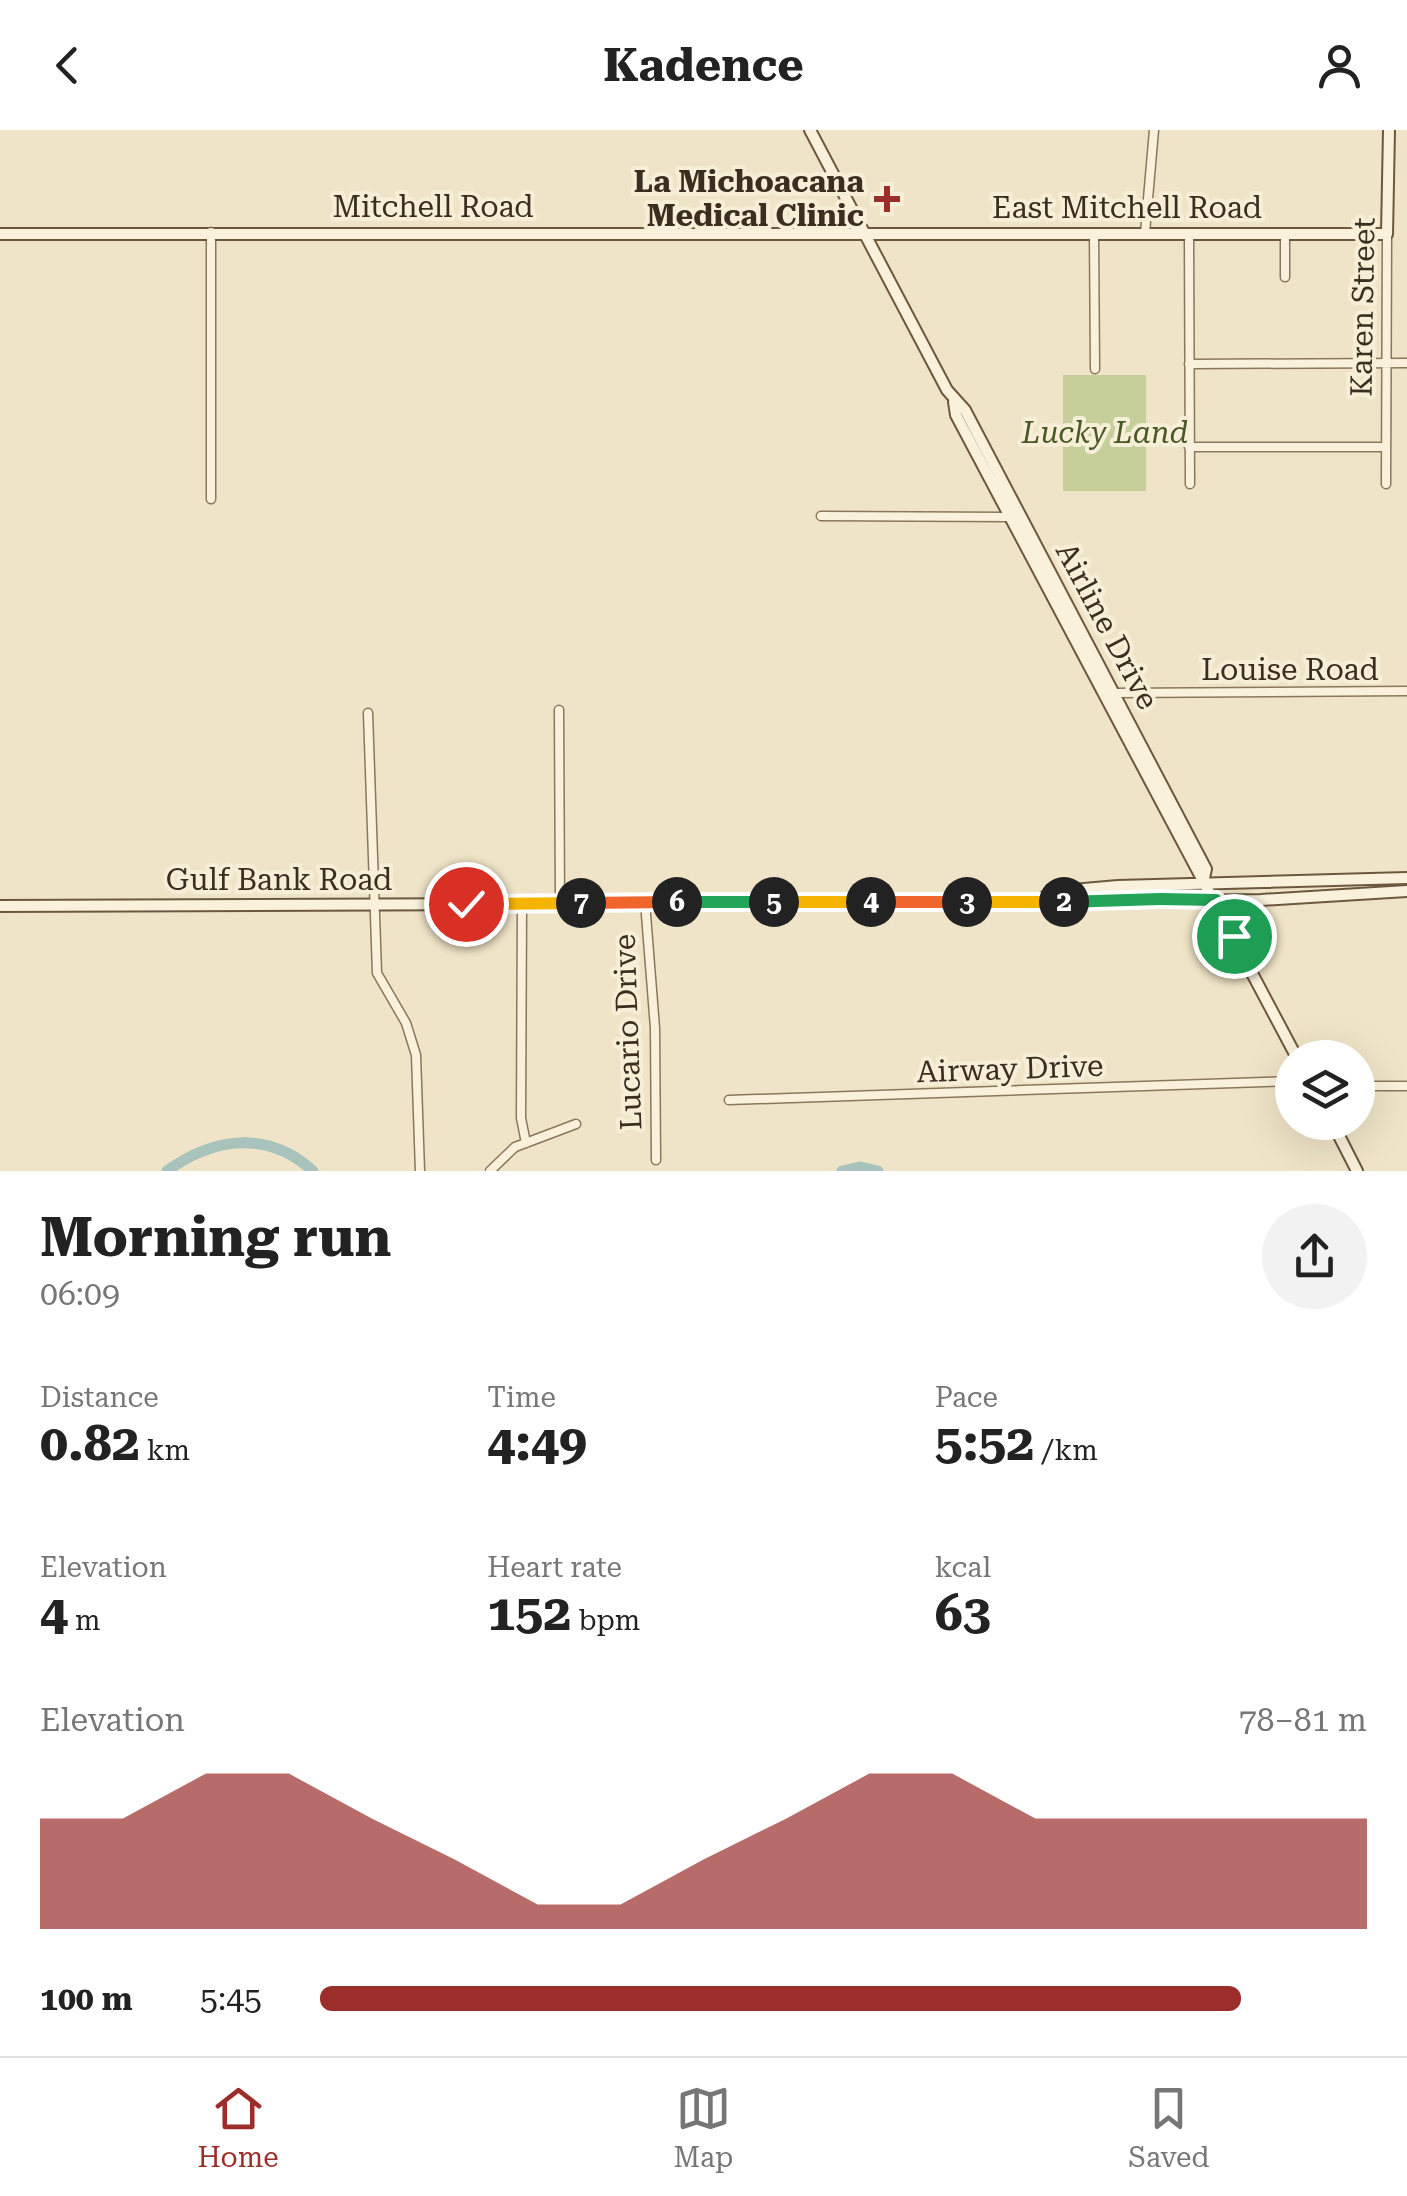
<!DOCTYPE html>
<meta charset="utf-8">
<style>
:root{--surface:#fff;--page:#f2f2f2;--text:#222;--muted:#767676;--line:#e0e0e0;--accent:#9b2e2b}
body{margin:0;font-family:"Roboto Serif",serif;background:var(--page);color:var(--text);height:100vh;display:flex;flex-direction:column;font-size:38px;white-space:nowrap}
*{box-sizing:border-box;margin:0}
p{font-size:32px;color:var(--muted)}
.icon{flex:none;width:55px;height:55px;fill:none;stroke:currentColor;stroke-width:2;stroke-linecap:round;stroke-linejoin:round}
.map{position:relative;height:1041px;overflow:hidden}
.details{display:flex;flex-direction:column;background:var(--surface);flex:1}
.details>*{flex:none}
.buttons{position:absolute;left:1275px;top:910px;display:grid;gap:20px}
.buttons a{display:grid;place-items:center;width:100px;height:100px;border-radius:50%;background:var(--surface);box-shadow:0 10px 40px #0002;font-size:50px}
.pin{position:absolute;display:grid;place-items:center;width:85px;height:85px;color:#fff;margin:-42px;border:5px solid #fff;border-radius:50%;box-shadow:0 2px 10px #0007}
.km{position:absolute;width:50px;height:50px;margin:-25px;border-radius:50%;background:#222;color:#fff;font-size:28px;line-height:50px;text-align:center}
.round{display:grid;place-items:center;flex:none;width:105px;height:105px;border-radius:52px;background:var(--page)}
.head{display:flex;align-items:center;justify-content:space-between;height:170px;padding:0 40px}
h1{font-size:55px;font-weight:700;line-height:75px}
.stats{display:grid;grid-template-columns:repeat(3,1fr);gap:15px;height:170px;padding:10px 40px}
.stats div{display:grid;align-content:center}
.stats b{font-size:50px;font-weight:700}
.stats small{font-size:28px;font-weight:400}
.stats p{font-size:28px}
.chart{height:280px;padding:20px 40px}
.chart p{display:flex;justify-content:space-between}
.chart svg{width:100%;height:180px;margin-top:10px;fill:var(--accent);opacity:.7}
ul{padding:0 40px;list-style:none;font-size:32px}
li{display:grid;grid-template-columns:160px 120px 1fr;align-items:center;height:75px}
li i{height:25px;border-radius:12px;background:var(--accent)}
header{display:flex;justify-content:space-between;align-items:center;height:130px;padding:0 40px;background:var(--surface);font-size:45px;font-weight:700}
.dock{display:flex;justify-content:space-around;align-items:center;height:140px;border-top:2px solid var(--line);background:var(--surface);font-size:28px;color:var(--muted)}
.dock a{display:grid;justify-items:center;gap:5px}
.dock .selected{color:var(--accent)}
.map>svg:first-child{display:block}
</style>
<header><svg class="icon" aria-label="back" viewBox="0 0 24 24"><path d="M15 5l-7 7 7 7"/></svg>Kadence<svg class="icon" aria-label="person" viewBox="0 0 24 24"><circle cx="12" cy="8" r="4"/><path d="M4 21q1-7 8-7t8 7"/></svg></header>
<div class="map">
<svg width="1407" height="1041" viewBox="0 0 1407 1041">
<rect width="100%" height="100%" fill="#efe4c7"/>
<!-- green -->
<path fill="#c6ce9a" d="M 1063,245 L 1146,245 L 1146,361 L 1063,361 Z"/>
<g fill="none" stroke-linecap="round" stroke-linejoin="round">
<!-- river -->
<path stroke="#a8c3bc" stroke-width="11" d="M 167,1041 C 214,1007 268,1000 313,1041
M 842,1041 L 860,1037 L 878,1041"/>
<!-- street casing -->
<g stroke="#8b775c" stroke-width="11">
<path id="street" d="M 1094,103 L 1095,239
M 1145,103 L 1154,0
M 1189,103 L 1190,354
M 1285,103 L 1285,147
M 1189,234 L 1407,233
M 1189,317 L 1386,317
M 1386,354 L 1387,104
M 211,369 L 211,102
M 821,386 L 1008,387
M 1114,563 L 1407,561
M 559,580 L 560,773
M 368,583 L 377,843 L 406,893 L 416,925 L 420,1041
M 645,772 L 655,898 L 656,1030
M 522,774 L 521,988 L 526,1013
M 1358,956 L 1407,956
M 729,970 L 1292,951
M 490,1041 L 515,1017 L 576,994"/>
</g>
<!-- secondary casing -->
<g stroke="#6d583f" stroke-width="14">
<path id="secondary" d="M 810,0 L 947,260 L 965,280 L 1206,739 L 1204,748
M 0,104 L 1387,104 L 1389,0
M 954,272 L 956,285 L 1297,928
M 1044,767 L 1061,761 L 1118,756 L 1407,748
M 0,776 L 1062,772 L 1261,770 L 1407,761
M 1332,992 L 1357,1041"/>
</g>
<!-- street -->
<use href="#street" stroke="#f9f1db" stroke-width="8"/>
<!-- secondary -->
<use href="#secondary" stroke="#f9f1db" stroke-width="10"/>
</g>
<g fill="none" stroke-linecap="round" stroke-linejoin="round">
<!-- split-1 casing -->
<g stroke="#fff" stroke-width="20">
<path id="split-1" d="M 1160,769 L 1216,770 L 1234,806"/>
</g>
<!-- split-2 casing -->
<g stroke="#fff" stroke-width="20">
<path id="split-2" d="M 1064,772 L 1160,769"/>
</g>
<!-- split-3 casing -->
<g stroke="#fff" stroke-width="20">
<path id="split-3" d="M 967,772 L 1064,772"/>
</g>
<!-- split-4 casing -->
<g stroke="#fff" stroke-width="20">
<path id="split-4" d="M 871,772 L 967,772"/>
</g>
<!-- split-5 casing -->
<g stroke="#fff" stroke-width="20">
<path id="split-5" d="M 774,772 L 871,772"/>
</g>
<!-- split-6 casing -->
<g stroke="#fff" stroke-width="20">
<path id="split-6" d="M 677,772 L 774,772"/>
</g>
<!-- split-7 casing -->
<g stroke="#fff" stroke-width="20">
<path id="split-7" d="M 581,773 L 677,772"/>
</g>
<!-- split-8 casing -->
<g stroke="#fff" stroke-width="20">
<path id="split-8" d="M 466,774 L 581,773"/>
</g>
<!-- split-1 -->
<use href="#split-1" stroke="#22a559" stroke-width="12"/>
<!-- split-2 -->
<use href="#split-2" stroke="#22a559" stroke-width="12"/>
<!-- split-3 -->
<use href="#split-3" stroke="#f5b400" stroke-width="12"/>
<!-- split-4 -->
<use href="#split-4" stroke="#f0652b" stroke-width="12"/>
<!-- split-5 -->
<use href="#split-5" stroke="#f5b400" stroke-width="12"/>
<!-- split-6 -->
<use href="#split-6" stroke="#22a559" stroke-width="12"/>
<!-- split-7 -->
<use href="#split-7" stroke="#f0652b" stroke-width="12"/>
<!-- split-8 -->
<use href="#split-8" stroke="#f5b400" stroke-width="12"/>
</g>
<!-- markers -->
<path fill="#9b2e2b" stroke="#f6eed7" stroke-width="4" d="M882 54h10v10h10v10h-10v10h-10v-10h-10v-10h10z"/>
<g text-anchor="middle" stroke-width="8" stroke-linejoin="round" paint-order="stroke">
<!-- poi labels -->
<g font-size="30" font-weight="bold" fill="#3b2e20" stroke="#f6eed7" text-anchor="end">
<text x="864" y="62">La Michoacana<tspan x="864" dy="34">Medical Clinic</tspan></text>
</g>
<!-- street labels -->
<g font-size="30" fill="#3b2e20" stroke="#f6eed7">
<text x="433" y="87">Mitchell Road</text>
<text x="1127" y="88">East Mitchell Road</text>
<text transform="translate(1363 177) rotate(-89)" y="10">Karen Street</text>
<text transform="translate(1107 496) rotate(62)" y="10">Airline Drive</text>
<text x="1290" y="550">Louise Road</text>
<text x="279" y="760">Gulf Bank Road</text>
<text transform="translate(628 902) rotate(-92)" y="10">Lucario Drive</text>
<text transform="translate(1010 939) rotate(-2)" y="10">Airway Drive</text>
</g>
<!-- park labels -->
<g font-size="30" font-style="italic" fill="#4a5826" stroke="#f6eed7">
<text x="1105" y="313">Lucky Land</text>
</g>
</g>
</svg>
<div class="buttons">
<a><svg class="icon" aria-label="layers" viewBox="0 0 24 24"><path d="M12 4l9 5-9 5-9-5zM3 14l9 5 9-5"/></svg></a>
</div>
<div class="pin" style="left:1234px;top:806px;background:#1e9e55"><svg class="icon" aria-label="arrive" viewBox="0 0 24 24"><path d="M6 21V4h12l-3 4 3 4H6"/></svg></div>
<div class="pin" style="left:466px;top:774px;background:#d93025"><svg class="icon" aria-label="check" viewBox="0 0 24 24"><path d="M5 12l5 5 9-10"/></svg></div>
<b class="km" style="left:1064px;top:772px">2</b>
<b class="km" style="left:967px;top:772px">3</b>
<b class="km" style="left:871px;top:772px">4</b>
<b class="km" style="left:774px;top:772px">5</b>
<b class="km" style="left:677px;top:772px">6</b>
<b class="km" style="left:581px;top:773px">7</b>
</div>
<section class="details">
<div class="head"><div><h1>Morning run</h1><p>06:09</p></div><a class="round"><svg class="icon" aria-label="share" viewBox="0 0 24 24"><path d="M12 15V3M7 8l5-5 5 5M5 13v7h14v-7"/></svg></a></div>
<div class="stats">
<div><p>Distance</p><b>0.82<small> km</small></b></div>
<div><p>Time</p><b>4:49</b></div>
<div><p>Pace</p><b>5:52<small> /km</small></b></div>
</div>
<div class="stats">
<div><p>Elevation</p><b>4<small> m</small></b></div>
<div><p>Heart rate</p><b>152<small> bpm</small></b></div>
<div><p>kcal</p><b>63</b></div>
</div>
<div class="chart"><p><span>Elevation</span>78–81 m</p>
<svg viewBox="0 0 160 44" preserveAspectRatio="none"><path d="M0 44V17L10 17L20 6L30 6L40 17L50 27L60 38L70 38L80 27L90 17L100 6L110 6L120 17L130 17L140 17L150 17L160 17V44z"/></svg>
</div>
<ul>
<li><b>100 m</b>5:45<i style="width:88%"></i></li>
</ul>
</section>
<nav class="dock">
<a class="selected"><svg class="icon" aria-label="home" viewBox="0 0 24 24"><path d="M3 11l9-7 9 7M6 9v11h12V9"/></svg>Home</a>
<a><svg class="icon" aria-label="map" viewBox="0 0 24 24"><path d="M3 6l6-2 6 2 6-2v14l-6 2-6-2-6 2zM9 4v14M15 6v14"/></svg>Map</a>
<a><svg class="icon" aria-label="saved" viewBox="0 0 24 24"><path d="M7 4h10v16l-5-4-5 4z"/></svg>Saved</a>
</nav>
